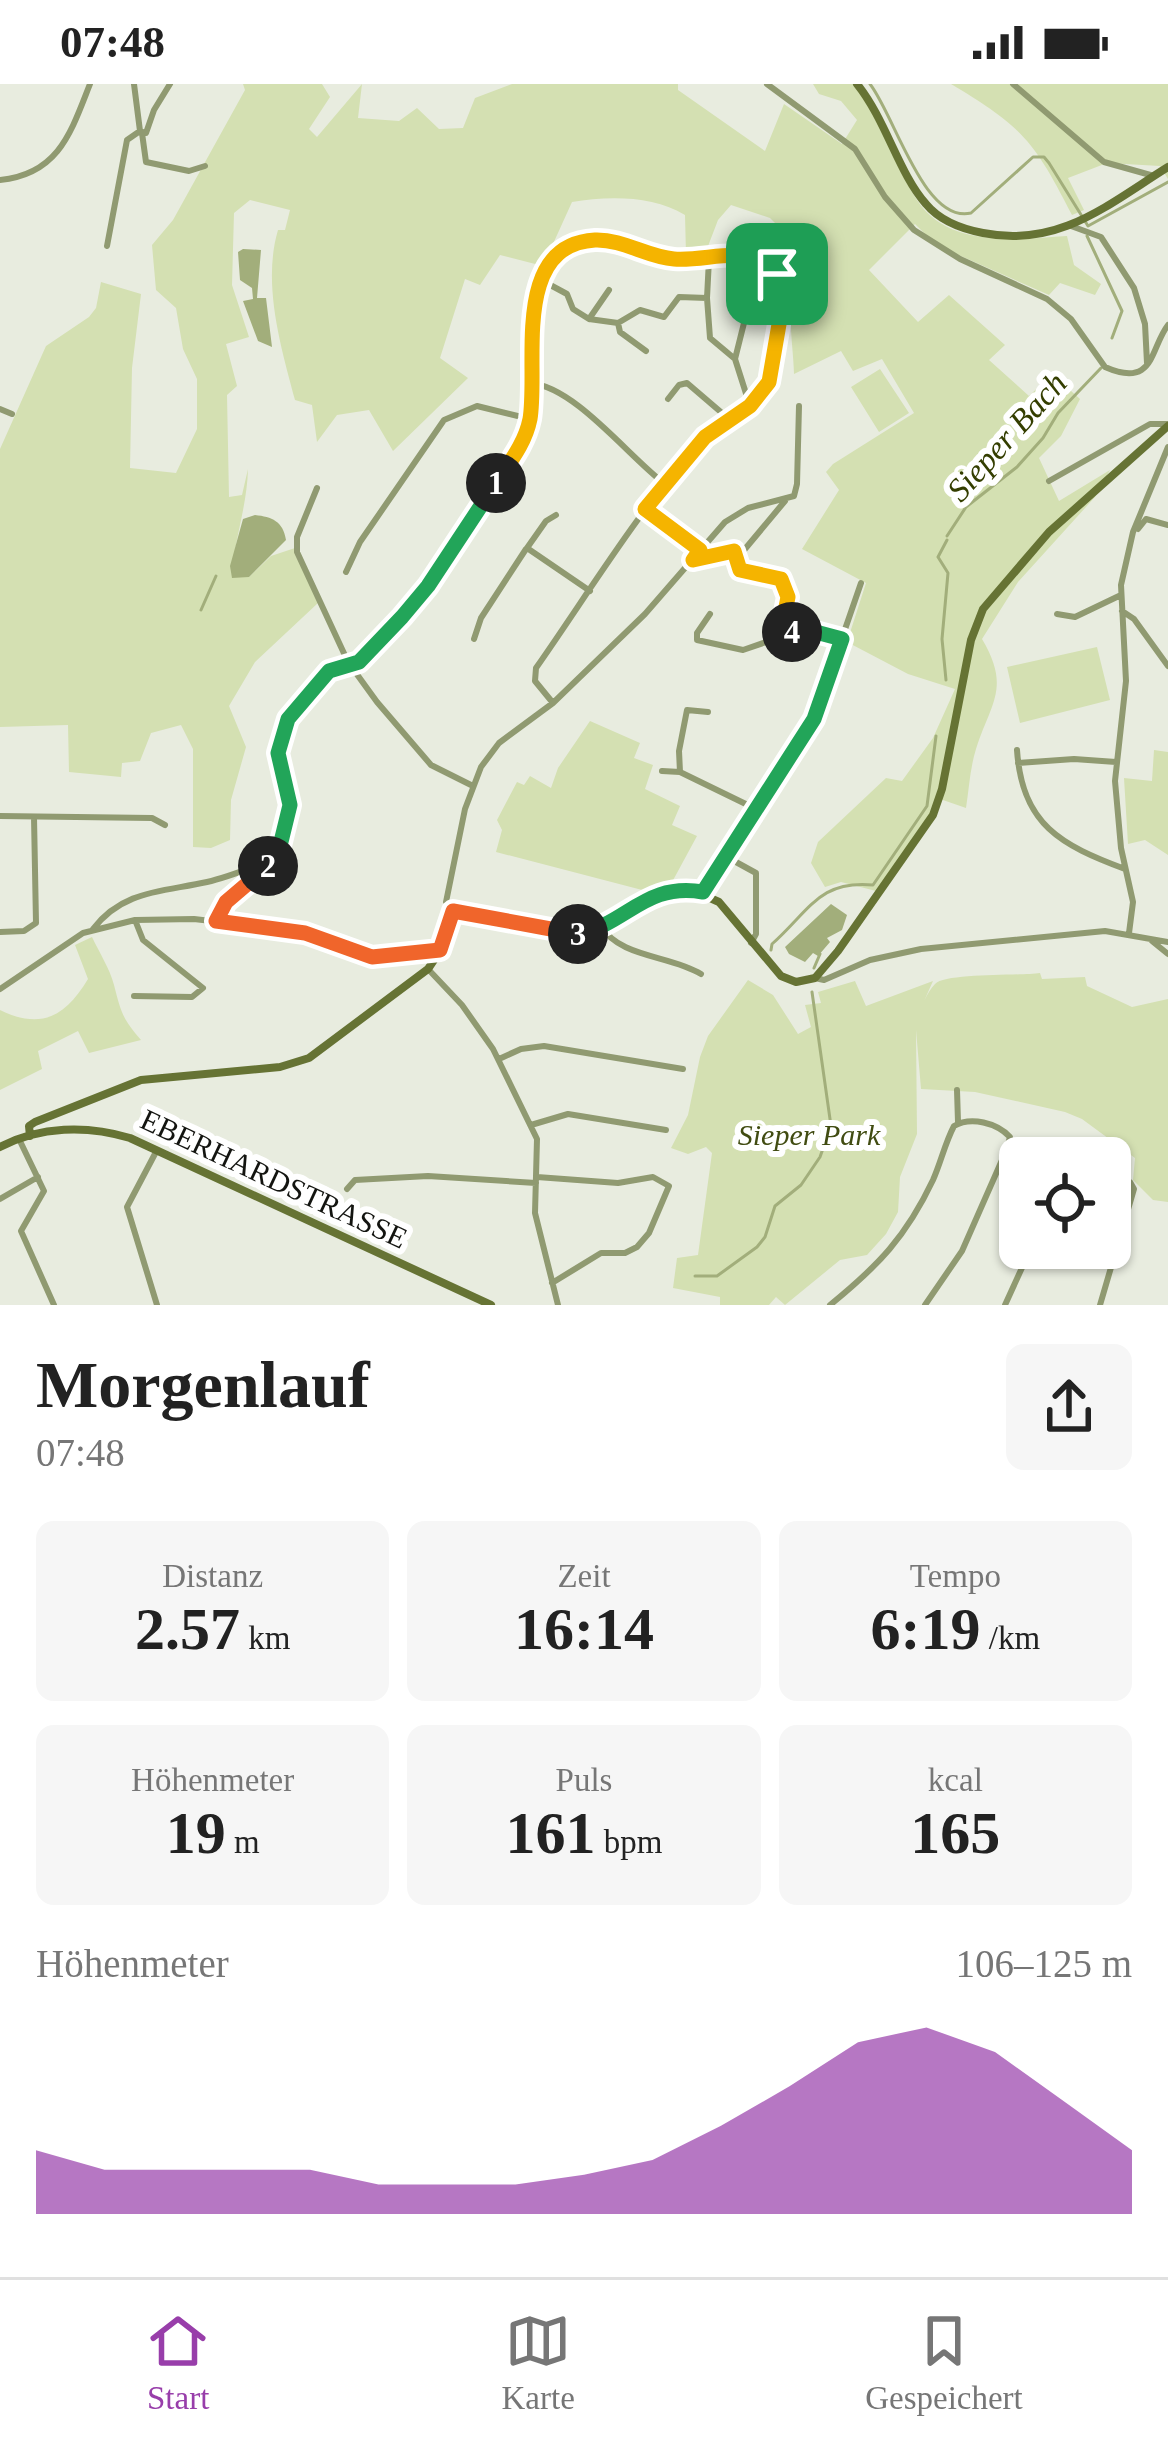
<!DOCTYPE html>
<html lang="de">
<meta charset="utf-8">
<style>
:root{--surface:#fff;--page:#f6f6f6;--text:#222;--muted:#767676;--line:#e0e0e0;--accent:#983eaa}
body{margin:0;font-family:Georgia,serif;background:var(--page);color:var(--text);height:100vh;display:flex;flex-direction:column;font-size:45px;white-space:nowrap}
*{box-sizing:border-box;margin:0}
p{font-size:39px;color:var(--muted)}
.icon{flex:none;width:66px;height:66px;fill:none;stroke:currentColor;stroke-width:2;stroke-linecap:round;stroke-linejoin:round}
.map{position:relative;height:1221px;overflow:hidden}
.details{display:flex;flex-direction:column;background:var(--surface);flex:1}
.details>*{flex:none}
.fabs{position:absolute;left:999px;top:1053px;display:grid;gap:24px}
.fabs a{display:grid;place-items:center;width:132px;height:132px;border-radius:18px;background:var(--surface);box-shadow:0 3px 9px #0004;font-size:60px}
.pin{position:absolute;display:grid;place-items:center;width:102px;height:102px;color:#fff;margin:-51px;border-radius:24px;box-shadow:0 6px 18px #0006}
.km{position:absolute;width:60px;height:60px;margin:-30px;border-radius:50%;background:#222;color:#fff;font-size:33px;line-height:60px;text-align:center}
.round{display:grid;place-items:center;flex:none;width:126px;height:126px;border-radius:18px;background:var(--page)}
.summary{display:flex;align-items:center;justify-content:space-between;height:204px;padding:0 36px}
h1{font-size:66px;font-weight:700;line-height:90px}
.figures{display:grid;grid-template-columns:repeat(3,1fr);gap:18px;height:204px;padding:12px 36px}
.figures div{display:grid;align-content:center;border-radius:18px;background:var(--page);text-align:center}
.figures b{font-size:60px;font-weight:700}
.figures small{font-size:33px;font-weight:400}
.figures p{font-size:33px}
.chart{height:336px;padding:24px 36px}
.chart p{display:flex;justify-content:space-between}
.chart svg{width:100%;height:216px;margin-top:12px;fill:var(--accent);opacity:.7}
.status{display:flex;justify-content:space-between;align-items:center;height:84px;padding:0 60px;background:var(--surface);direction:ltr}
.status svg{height:33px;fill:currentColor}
.menu{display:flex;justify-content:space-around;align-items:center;height:168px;border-top:3px solid var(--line);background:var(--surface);font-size:33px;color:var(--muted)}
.menu a{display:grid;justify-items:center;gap:6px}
.menu .selected{color:var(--accent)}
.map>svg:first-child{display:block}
</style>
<div class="status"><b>07:48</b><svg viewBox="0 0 49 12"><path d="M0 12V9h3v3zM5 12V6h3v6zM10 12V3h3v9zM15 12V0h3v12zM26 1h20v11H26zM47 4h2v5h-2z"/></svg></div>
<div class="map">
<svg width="1168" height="1221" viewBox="0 0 1168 1221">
<rect width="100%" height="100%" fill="#e8ecdf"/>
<!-- green -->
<path fill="#d4e0b2" d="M 243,0 L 322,0 L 330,13 L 309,45 L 317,53 L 362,0 L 358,34 L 399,37 L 417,24 L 439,45 L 463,44 L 475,14 L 512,0 L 678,0 L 678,6 L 765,67 L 784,20 L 842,60 L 857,36 L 841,17 L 819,10 L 813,0 L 853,0 C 881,36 893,79 917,116 C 949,165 1018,155 1067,152 L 1074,181 L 1101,200 L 1095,211 L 1060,199 L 1049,211 L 936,161 L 915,140 L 869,186 L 918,238 L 949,211 L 1005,261 L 989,276 L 1029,312 L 1052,290 L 1080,315 L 1061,352 L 1039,374 L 1059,417 L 1110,386 L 1095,413 L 1018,498 L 982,555 C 1011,604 991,618 976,665 C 970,684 969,705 966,724 L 940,715 L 876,807 L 841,798 L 825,803 L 811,779 L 818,758 L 886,694 L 902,697 L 933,654 L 955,605 L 908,590 L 847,558 L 866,499 L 802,465 L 839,406 L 826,388 L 833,380 L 914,329 L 882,275 L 853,287 L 841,267 L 794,290 C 793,252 781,202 809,173 L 770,134 L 731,121 L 718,136 L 705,170 L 686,170 L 685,131 C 653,111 607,112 572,118 L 543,182 L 500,171 L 480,201 L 465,195 L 440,274 L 468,294 L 393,367 L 369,326 L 337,331 L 317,358 L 312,321 L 295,316 C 281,263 262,200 278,146 L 285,146 L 290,126 L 250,116 L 234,129 L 232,201 L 249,253 L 226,260 L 237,302 L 227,311 L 229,413 L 242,411 L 248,385 C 247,423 234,456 232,493 L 249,493 L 271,472 L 295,464 L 318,519 L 255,578 L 229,622 L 246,663 L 231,716 L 230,756 L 211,764 L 193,763 L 193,665 L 181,641 L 151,649 L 140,677 L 122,679 L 121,693 L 69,688 L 68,641 L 0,643 L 0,365 L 46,262 L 89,233 L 96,224 L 101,198 L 141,210 L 132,284 L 130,384 L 176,389 L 197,345 L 197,295 L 183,265 L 176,224 L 156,206 L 152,161 L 173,136 L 245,6 Z
M 951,0 L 1168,0 L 1168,95 L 1160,82 L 1107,79 L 1068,94 L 1084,126 L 1072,131 C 1034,57 1023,43 951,0 Z
M 880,285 L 909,329 L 879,348 L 851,303 Z
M 1097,563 L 1110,616 L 1020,639 L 1007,583 Z
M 590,637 L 640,659 L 634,674 L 653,681 L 645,705 L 680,722 L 672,741 L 697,752 L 671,800 L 646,807 L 496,768 L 502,746 L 497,736 L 517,698 L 524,701 L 530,692 L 551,704 L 558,684 Z
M 1154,666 L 1168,668 L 1168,771 L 1145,756 L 1128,760 L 1124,694 L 1152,697 Z
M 92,853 C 99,868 110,885 114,901 C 121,928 122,934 141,956 L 89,969 L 78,947 L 38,967 L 42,985 L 0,1006 L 0,926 C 41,946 65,933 88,895 L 75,861 Z
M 1040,889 L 1042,895 L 1085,893 L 1087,902 L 1132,923 L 1168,915 L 1168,1118 L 1153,1116 L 1133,1096 L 1135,1074 L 1082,1035 L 1065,1028 L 975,1008 L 921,1005 L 916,946 L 917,1050 L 900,1093 L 898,1128 L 886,1150 L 867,1171 L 840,1176 L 785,1221 L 776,1213 L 769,1221 L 720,1221 L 720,1213 L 673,1204 L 677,1174 L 698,1171 L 712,1069 L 706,1063 L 688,1070 L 671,1064 L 688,1031 L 700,973 L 708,952 L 748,896 L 773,911 L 798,950 L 811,943 L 805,921 L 821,919 L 818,908 L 855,897 L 866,922 L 933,897 L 916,935 C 921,924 927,908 935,900 C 945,889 1018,892 1040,889 Z"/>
<!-- water -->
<path fill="#a2ae7b" d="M 243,165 L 261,166 L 257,214 L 266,214 L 272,263 L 258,257 L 243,217 L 253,215 L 252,204 L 240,196 L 238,168 Z
M 255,431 C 272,433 283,437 286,456 L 249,493 L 232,494 L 230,482 L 243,435 Z
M 831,820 L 847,831 L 842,846 L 827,854 L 830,858 L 818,872 L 813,869 L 805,878 L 789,870 L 785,863 Z"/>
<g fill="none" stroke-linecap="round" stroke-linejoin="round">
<!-- stream -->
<path stroke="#a2ae7b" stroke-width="3" d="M 870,0 C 895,32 924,140 971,129 L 1033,73 L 1044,73 L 1049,79 L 1088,142 L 1168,98
M 1087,152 L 1122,227 L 1112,254
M 947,452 L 966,423 L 1017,383 L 1043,354 L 1058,329 L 1101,284
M 201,526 L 216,492
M 946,596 L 942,555 L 948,489 L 938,473 L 947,456
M 771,866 L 772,860 C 810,826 819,796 873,801 L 927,722 L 936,652
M 814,884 L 820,870
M 695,1192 L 717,1192 L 757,1163 L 765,1153 L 775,1122 L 801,1101 L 820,1073 L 831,1042 L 812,908"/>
<!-- street -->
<path stroke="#909a71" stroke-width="6" d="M 134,0 L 140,47 L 146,49 L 154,26 L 170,0
M 767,0 L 855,65 L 885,113 L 914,146 L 960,175 L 1047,215 L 1071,235 L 1105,283 C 1155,305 1150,264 1168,241
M 1013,0 L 1104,78 L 1154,92
M 142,49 L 146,78 L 189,87 L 205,82
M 0,96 C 59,90 71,48 90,0
M 1071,142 L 1101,153 L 1134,204 L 1145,240 L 1147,279
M 107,162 L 127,56 L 140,47
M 541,196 L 567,210 L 573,225 L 589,235 L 609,206
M 707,214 L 710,254 L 735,275 L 750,322
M 589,235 L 618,239 L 640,226 L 664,233 L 679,213 L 707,214 L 709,175
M 618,239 L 620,248 L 646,267
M 735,275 L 747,227
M 531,299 C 576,304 628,372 665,400
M 668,315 L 679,301 L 687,299 L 729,335
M 0,325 L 12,330
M 1049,397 L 1150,340 L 1168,340
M 317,404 L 297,453 L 297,468 L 348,578 L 377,618 L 431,681 L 473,702
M 645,425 L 700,466
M 556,431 L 546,437 L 527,464 L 590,507
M 1138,445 L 1146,435 L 1168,441
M 734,467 L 740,486 C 811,504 781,495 780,553
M 697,476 L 745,465 L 785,417
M 346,488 L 360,458 L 444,336 L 477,322 L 530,335
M 1122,527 L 1134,535 L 1168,582
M 710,530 L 697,549 L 697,556 L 743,566 L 798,547 L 842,555
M 1057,530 L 1075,533 L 1121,511
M 474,555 L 481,534 L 526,465
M 1017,666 C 1022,741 1061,761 1125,785
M 1018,679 L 1074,675 L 1116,678
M 662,687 L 680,688 L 754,724
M 680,688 L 679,667 L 687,626 L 708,628
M 0,732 L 152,734 L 165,741
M 725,772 L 756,789 L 756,850 L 751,859
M 703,808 L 814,635 L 861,499
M 451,828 L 446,818 L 465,725 L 481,683 L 499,659 L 553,619 L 645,530 L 725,438 L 748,424 L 794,412 L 797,400 L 799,322
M 216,837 L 218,827 L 226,817 L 265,785 L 278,768 L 290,721 L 277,669 L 288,635 L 329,587 L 359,578 L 402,533 L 428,502 L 524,355 C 542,302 516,235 547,185 C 580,130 627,171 671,175 C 696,178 720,169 744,170 C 798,174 783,261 770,295 C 758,326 724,332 703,355 C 639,425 590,507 536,584 L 535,597 L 553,619
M 601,842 C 620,874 670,871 701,890
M 93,845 C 123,806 162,808 207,798 C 229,793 250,784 272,776
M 0,848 L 24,847 L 36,839 L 34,733
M 1129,849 L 1133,818 L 1121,764 L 1115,697 L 1126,597 L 1121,501 L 1133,448 L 1168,363
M 1152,857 L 1168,870
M 428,885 L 462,921 L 493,965 L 537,1055 L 535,1129 L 558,1221
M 815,894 L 824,896 L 870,876 L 921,865 L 1105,847 L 1168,858
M 0,905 L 83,849 L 135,836 L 194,835 L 296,847 L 372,873 L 440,866
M 134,912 L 192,913 L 203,904 L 143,856 L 135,836
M 499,975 L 521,965 L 544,962 L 683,985
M 957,1006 L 958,1038
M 531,1041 L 568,1030 L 666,1046
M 19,1055 L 44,1107 L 21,1147 L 54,1221
M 1024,1059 L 1057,1074
M 537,1093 L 618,1099 L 653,1093 L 669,1102 L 649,1149 L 637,1163 L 625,1169 L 601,1169 L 552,1199
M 347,1105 L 355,1096 L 428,1092 L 536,1099
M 0,1115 L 38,1093
M 157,1221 L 127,1123 L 157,1066
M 830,1221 C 878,1182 906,1153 933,1096 C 941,1078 945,1059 954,1042 C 971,1032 997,1039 1010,1053 L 1006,1067 L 962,1167 L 925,1221
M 1005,1221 L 1031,1164
M 1100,1221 L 1134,1105 L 1130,1098 L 1110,1092"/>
<!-- secondary -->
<path stroke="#667334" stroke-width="8" d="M 857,0 C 886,36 899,90 926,120 C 940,137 962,145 983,149 C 1059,164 1107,121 1168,83
M 30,1052 L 29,1042 L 35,1038 L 141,996 L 280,983 L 309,974 L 428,885 L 438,870 L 453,827 L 580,850 L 657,809 L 692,806 L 719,818 L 781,892 L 796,898 L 815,894 L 838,867 L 933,731 L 942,705 L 971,556 L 983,525 L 1049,448 L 1168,342
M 0,1063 C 40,1042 87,1041 130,1054 L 491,1221"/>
</g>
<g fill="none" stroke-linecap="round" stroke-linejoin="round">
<!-- split-1 casing -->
<g stroke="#fff" stroke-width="24">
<path id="split-1" d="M 496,399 C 509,379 525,360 530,335 C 539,282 510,161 595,156 C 623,155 647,173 674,175 C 710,178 751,157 777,190"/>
</g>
<!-- split-2 casing -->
<g stroke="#fff" stroke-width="24">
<path id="split-2" d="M 268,782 L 279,766 L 290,721 L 278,669 L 288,635 L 329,587 L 359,578 L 402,533 L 428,502 L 496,399"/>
</g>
<!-- split-3 casing -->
<g stroke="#fff" stroke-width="24">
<path id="split-3" d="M 268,782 L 226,818 L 216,837 L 305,849 L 372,873 L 440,866 L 453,827 L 578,850"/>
</g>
<!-- split-4 casing -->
<g stroke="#fff" stroke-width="24">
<path id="split-4" d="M 578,850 C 627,840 645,798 703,808 L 814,635 L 842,555 L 812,547 L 792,548"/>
</g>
<!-- split-5 casing -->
<g stroke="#fff" stroke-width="24">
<path id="split-5" d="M 777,190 L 782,223 L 769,298 L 750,322 L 705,353 L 645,425 L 700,466 L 693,476 L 734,467 L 740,486 L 781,495 L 788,513 L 780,553 L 792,548"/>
</g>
<!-- split-1 -->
<use href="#split-1" stroke="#f5b400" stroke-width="15"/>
<!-- split-2 -->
<use href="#split-2" stroke="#22a559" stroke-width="15"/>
<!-- split-3 -->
<use href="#split-3" stroke="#f0652b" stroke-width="15"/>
<!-- split-4 -->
<use href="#split-4" stroke="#22a559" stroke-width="15"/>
<!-- split-5 -->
<use href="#split-5" stroke="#f5b400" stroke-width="15"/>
</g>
<g text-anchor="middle" stroke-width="12" stroke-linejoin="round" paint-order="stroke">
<!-- park labels -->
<g font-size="30" font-style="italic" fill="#414c12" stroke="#fff">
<text x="809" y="1061">Sieper Park</text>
</g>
<!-- street labels -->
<g font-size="30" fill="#131410" stroke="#fff">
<text transform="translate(274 1095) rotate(25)" y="10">EBERHARDSTRASSE</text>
</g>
<!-- water labels -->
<g font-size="33" font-style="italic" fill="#343e00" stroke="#fff">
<text transform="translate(1006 352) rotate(-48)" y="12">Sieper Bach</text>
</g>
</g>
</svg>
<div class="fabs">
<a><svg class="icon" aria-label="locate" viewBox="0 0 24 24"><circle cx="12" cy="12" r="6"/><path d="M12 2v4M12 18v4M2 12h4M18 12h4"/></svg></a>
</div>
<div class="pin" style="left:777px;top:190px;background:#1e9e55"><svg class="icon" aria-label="arrive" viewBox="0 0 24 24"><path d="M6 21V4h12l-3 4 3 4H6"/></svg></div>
<b class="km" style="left:496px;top:399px">1</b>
<b class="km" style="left:268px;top:782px">2</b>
<b class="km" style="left:578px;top:850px">3</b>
<b class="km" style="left:792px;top:548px">4</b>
</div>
<section class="details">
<div class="summary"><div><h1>Morgenlauf</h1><p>07:48</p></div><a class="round"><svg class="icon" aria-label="share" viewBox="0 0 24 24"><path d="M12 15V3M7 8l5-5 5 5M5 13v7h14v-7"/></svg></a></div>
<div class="figures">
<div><p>Distanz</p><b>2.57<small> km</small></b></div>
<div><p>Zeit</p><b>16:14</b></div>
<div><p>Tempo</p><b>6:19<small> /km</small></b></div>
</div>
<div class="figures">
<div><p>Höhenmeter</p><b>19<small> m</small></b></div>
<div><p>Puls</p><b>161<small> bpm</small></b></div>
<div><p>kcal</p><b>165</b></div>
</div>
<div class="chart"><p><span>Höhenmeter</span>106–125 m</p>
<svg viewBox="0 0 160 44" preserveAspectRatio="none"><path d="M0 44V31L10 35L20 35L30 35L40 35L50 38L60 38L70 38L80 36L90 33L100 26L110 18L120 9L130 6L140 11L150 21L160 31V44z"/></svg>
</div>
</section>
<nav class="menu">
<a class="selected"><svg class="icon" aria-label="home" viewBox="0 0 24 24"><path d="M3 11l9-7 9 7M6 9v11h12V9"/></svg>Start</a>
<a><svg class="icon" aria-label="map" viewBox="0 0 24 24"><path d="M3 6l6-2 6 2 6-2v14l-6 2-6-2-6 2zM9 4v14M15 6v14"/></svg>Karte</a>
<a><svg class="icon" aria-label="saved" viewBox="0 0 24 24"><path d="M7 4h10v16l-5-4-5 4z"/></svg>Gespeichert</a>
</nav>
